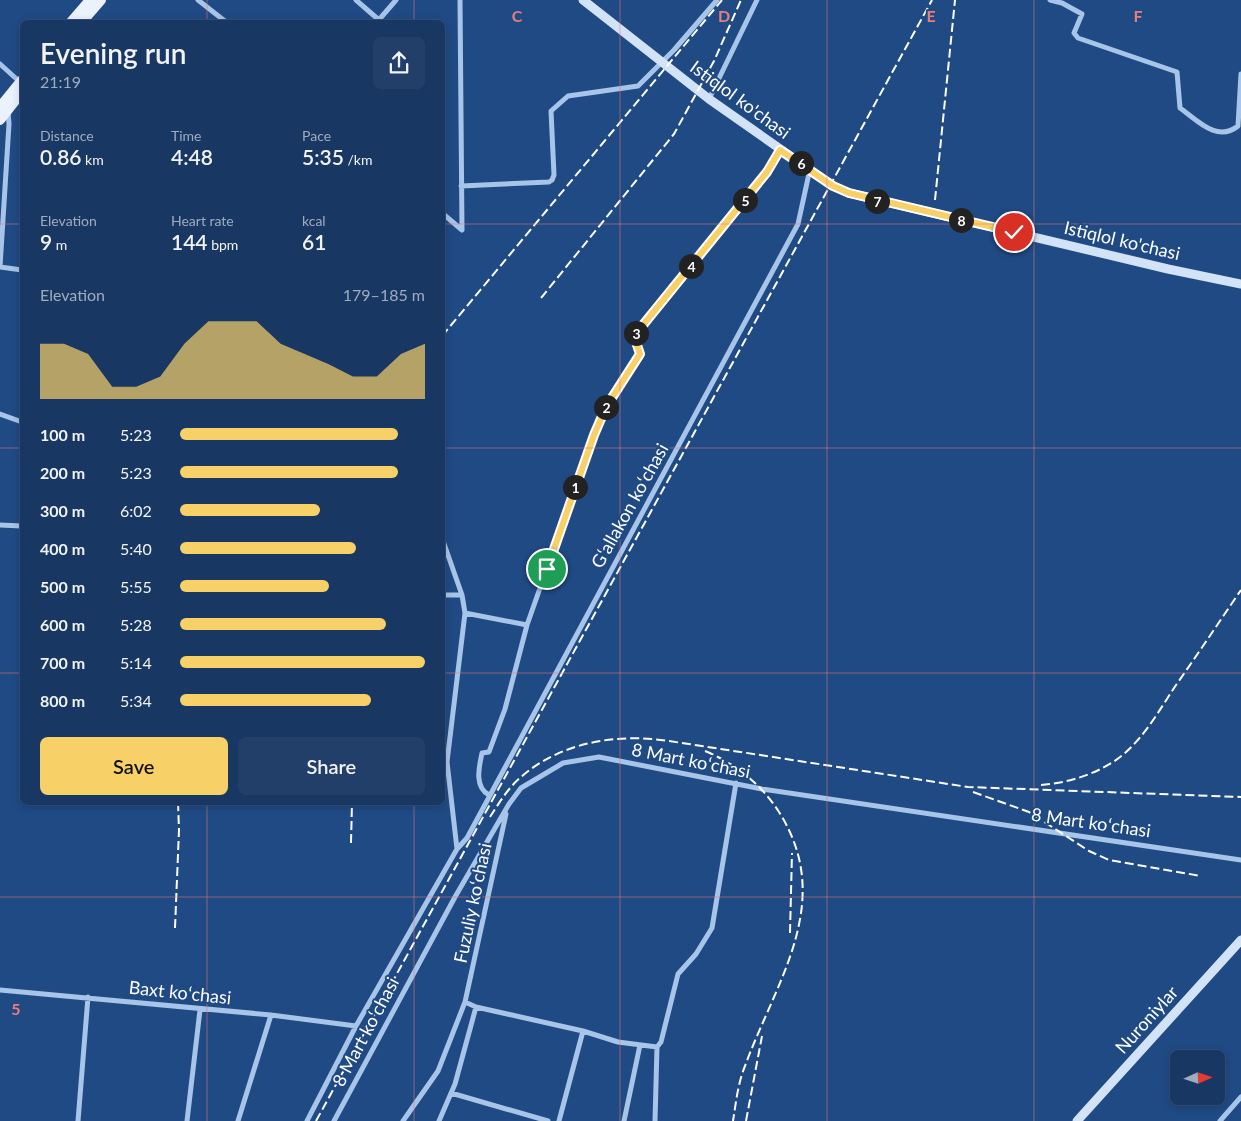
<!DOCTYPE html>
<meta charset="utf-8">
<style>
:root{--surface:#183863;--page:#213f69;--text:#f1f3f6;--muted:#9facbe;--line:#365278;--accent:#f7d068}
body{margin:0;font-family:Lato,sans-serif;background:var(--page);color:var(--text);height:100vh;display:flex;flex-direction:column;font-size:19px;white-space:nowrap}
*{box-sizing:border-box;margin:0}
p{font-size:16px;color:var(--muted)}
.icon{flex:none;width:28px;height:28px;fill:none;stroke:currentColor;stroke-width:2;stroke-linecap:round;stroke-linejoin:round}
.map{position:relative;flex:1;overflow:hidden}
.panel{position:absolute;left:20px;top:20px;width:425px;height:785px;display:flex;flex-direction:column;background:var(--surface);border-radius:8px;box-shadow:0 2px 8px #0003,0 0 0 1px var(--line)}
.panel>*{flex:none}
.needle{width:32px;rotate:87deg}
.tools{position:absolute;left:1170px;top:1050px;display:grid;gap:10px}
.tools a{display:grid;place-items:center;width:55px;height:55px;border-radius:8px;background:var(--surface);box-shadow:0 2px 8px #0003,0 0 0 1px var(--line);font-size:25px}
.pin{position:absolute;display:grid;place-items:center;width:42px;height:42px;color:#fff;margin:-21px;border:2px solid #fff;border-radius:50%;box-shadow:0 1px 5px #0007}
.km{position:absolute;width:25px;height:25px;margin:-12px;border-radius:50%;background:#222;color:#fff;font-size:14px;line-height:25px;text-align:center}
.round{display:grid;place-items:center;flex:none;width:52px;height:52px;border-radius:8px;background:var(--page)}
.summary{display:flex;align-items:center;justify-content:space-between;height:85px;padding:0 20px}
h1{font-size:28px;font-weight:600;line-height:38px}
.metrics{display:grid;grid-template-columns:repeat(3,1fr);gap:8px;height:85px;padding:5px 20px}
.metrics div{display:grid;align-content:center}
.metrics b{font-size:21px;font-weight:600}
.metrics small{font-size:14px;font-weight:400}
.metrics p{font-size:14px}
.chart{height:140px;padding:10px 20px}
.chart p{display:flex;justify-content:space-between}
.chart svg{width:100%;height:90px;margin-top:5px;fill:var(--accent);opacity:.7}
.action{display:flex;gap:10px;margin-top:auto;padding:10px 20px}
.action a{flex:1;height:58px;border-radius:8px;background:var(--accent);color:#111;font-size:20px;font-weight:600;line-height:58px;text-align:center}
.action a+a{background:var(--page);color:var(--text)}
ul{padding:0 20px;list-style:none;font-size:16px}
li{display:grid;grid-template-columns:80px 60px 1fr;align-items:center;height:38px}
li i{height:12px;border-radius:6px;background:var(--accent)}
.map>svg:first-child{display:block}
</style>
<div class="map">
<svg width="1241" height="1121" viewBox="0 0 1241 1121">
<rect width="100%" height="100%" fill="#204a84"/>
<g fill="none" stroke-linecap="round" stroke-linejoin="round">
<!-- minor -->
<path stroke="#a7c4e9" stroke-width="5" d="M 198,0 L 226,22
M 356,0 L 379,20
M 460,0 L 462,230
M 1050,0 L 1062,3 L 1082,14 L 1074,33 L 1078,38 L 1177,72 L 1180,108 C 1197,120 1217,143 1238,126 L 1241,74
M 377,22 L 396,0
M 0,64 L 21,83
M 709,99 L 757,0
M 461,186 L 549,182 L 552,180 L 554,175 L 551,111 L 568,96 L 638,86 L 674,50 L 717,0
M 442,213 L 462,230
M 0,267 L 9,124 L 8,111
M 0,267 L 22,270
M 0,414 L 22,422
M 0,525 L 22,526
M 442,538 L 462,595 L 465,613 L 447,762 L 457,849
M 442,595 L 462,595
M 465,613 L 527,625
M 489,795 C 474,787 479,767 482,753 L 489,752 L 505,709 L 527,625 L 594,435 L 606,407 L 640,354 L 634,336 L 767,172 L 780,150
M 0,990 L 271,1015 L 356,1026
M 465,1002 L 476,1007 L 583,1031 L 618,1042 L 657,1047
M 451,1093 L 548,1121
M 78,1121 L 88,997
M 187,1121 L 200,1010
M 238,1121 L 271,1015
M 307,1121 L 356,1026 L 457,849 L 467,838 L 798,224 L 810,169
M 334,1121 L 455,897 L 509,804 L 521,788 L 563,763 L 599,757 L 762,789 L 1241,860
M 403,1121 L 438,1071 L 465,1002 L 506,814
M 439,1121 L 455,1084 L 476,1007
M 559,1121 L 583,1031
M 624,1121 L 640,1045
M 655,1121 L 657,1047 L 661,1042 L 678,974 L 696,954 L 712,928 L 736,783
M 1220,1121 L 1241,1097"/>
<!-- secondary -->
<path stroke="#d2e2f7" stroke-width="9" d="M 583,0 L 709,99 L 833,186 L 849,193 L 1168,269 L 1241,284
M 1077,1121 L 1241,940"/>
<!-- primary -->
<path stroke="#ebf2fe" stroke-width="10" d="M 71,22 L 90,0
M 82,22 L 101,0
M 0,107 L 22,80
M 0,120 L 22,92"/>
<!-- rail -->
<path stroke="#fff" stroke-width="2" stroke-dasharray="9 4" stroke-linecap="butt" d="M 935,200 L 955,0
M 541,298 L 674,134 L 714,61 L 741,0
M 442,336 L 722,0
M 705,751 C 736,764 761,784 779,812 C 836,902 776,981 745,1066 C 738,1083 736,1102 733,1121
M 1041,785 C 1066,783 1091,776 1113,762 C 1141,744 1158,712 1176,685 C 1198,654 1219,622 1241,590
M 973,792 L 1029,812 L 1089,851 L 1109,860 L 1201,876
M 490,817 C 499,803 508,788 521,777 C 561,742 617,733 669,741 L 968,787 L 1241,797
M 351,843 L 352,802
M 175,928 L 179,830 L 178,802
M 790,933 L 792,853
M 316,1121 L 932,0
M 746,1121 L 762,1036"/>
</g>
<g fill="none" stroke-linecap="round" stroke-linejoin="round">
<!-- route casing -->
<g stroke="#fff" stroke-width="10">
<path id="route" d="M 547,569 L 594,435 L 606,407 L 640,354 L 634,336 L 767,172 L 780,150 L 833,186 L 849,193 L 1014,232"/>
</g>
<!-- route -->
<use href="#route" stroke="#f7d068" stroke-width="6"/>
</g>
<!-- grid -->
<path fill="none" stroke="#e67e7e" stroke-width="1" stroke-opacity="0.55" d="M 207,0 L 207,22M 414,0 L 414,22M 620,0 L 620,1121M 827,0 L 827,1121M 1034,0 L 1034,1121M 0,224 L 22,224M 442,224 L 1241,224M 0,448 L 22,448M 442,448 L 1241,448M 0,673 L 22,673M 442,673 L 1241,673M 207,802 L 207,1121M 414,802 L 414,1121M 0,897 L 1241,897"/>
<g text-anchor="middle" stroke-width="4" stroke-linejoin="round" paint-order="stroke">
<!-- street labels -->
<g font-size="18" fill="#fff" stroke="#204a84">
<text transform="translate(740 100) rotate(36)" y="6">Istiqlol ko'chasi</text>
<text transform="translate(1122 241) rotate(13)" y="6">Istiqlol ko'chasi</text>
<text transform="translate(630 506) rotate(-61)" y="6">Gʻallakon koʻchasi</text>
<text transform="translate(691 761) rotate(11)" y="6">8 Mart koʻchasi</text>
<text transform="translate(1091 823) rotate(8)" y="6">8 Mart koʻchasi</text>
<text transform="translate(473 903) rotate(-78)" y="6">Fuzuliy koʻchasi</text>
<text transform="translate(180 993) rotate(6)" y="6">Baxt koʻchasi</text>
<text transform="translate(1147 1020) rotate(-48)" y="6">Nuroniylar</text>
<text transform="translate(366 1032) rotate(-62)" y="6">8 Mart koʻchasi</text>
</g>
</g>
<g font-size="16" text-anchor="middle" font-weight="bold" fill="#e67e7e" stroke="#204a84" stroke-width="4" stroke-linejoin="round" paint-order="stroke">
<text x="517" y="22">C</text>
<text x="724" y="22">D</text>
<text x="931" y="22">E</text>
<text x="1138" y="22">F</text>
<text x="16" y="1015">5</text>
</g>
</svg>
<div class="tools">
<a><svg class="needle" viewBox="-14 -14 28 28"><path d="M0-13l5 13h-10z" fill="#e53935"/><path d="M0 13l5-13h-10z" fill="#9facbe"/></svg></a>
</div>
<div class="pin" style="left:547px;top:569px;background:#1e9e55"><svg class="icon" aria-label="arrive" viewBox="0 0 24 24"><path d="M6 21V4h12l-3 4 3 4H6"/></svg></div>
<div class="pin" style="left:1014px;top:232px;background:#d93025"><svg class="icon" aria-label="check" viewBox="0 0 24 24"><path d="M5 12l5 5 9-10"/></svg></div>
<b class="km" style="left:575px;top:487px">1</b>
<b class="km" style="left:606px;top:407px">2</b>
<b class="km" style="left:636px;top:333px">3</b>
<b class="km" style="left:691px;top:266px">4</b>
<b class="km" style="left:745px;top:200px">5</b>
<b class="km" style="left:801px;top:163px">6</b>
<b class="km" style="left:877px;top:201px">7</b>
<b class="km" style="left:961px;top:220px">8</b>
<section class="panel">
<div class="summary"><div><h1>Evening run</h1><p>21:19</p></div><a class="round"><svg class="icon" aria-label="share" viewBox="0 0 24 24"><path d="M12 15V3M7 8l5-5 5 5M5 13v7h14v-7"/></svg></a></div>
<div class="metrics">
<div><p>Distance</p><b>0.86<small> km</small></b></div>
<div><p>Time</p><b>4:48</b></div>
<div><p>Pace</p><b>5:35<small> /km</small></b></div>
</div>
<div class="metrics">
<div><p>Elevation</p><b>9<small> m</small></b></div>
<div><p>Heart rate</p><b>144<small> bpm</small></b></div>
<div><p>kcal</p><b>61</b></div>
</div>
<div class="chart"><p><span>Elevation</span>179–185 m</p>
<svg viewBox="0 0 160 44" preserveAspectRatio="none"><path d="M0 44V17L10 17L20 22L30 38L40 38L50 33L60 17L70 6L80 6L90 6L100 17L110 22L120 27L130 33L140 33L150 22L160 17V44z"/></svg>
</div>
<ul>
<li><b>100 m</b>5:23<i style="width:89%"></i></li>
<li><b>200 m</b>5:23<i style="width:89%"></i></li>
<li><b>300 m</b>6:02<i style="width:57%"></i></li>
<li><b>400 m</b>5:40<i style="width:72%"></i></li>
<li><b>500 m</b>5:55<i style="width:61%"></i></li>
<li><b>600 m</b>5:28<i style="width:84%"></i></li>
<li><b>700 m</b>5:14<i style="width:100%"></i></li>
<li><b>800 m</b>5:34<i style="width:78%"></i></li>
</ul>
<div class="action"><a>Save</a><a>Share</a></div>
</section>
</div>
